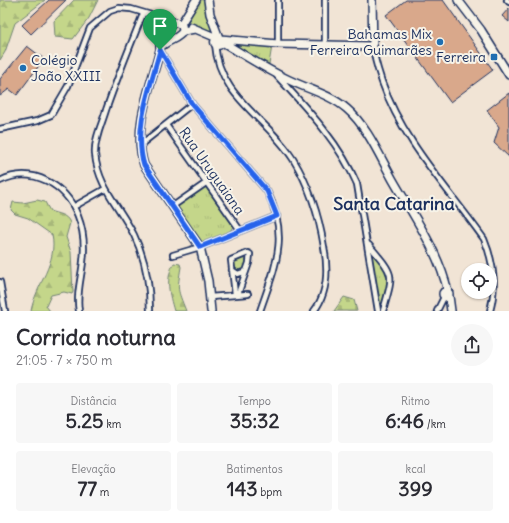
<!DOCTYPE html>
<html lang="pt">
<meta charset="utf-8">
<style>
:root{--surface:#fff;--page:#f7f7f7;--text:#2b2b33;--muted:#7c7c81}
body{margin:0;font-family:Delius,sans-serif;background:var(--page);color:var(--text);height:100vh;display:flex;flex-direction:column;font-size:15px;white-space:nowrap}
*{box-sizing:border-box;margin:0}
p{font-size:13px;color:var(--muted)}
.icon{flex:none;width:22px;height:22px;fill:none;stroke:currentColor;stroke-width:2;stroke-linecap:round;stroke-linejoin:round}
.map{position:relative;height:311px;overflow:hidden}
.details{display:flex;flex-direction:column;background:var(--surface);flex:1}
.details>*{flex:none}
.fabs{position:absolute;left:461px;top:263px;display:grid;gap:8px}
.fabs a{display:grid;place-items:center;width:36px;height:36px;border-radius:50%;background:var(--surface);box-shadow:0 1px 3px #0004;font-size:20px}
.pin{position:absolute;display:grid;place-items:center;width:34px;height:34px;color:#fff;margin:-41px -17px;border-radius:50% 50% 50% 0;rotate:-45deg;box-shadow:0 0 4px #0007}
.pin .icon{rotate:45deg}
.round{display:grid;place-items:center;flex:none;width:42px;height:42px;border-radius:21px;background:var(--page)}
.summary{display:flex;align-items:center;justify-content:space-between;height:68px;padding:0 16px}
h1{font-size:22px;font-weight:800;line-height:30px}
.figures{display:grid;grid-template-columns:repeat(3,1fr);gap:6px;height:68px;padding:4px 16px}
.figures div{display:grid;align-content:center;border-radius:4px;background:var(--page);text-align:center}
.figures b{font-size:20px;font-weight:800}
.figures small{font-size:11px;font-weight:400}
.figures p{font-size:11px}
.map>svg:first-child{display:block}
</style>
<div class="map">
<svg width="509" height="311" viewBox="0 0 509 311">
<defs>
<pattern id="grass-tufts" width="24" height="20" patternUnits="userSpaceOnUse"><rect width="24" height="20" fill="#c4d68a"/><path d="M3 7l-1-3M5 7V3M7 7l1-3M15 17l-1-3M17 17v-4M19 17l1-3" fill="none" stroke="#a8b87a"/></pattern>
<pattern id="forest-firs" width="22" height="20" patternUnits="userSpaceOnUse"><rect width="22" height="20" fill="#c4d68a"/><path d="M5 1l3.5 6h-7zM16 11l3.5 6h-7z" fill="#a8b87a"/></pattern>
<pattern id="cemetery-stones" width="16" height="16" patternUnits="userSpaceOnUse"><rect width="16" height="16" fill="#c4d68a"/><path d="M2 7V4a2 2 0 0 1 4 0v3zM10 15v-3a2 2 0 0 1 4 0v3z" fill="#a8b87a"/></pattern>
</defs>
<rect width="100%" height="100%" fill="#f1e4d5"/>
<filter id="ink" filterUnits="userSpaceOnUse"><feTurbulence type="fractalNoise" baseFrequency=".025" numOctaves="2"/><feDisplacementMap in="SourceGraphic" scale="8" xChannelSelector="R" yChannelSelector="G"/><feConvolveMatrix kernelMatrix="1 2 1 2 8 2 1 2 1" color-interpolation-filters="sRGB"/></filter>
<g filter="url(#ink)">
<!-- grass -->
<path fill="url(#grass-tufts)" stroke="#708274" d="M 200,0 L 205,0 L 208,16 L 214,33 L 188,21 Z
M 229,43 L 272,46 L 269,64 Z
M 205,186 L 233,226 L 230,232 L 203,243 L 177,207 Z
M 371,249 C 394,278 391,277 381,311 L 379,311 Z
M 241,257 L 247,261 L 244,272 L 234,271 L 233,262 Z"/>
<!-- forest -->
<path fill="url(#forest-firs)" stroke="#708274" d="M 0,0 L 45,0 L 15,23 L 5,52 L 0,60 Z
M 74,0 L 98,0 L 89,18 L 73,39 L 55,37 L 54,21 Z
M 37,200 L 45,202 L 50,211 C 57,214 67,214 70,223 L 66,237 L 71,252 L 73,292 L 72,294 L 64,292 L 51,295 L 46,306 L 50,311 L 31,311 C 36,284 58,263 52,235 L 28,218 L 15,214 L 11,210 L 13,202 L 23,203 Z
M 174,263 L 180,264 L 181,267 C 177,291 177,288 186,311 L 174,311 C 169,294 165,278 174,263 Z"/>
<!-- cemetery -->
<path fill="url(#cemetery-stones)" stroke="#708274" d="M 344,297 L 354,300 L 357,311 L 334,311 Z"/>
<!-- building -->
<path fill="#d9a88b" stroke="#1b2f5e" d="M 49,0 L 66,0 L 31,34 L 22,25 Z
M 406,0 L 443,0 L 493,70 L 450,102 L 386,15 Z
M 509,8 L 509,22 L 502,16 Z
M 27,46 L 44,59 L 17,95 L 9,89 L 0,96 L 0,79 Z
M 509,93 L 509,157 L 494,143 L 499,127 L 487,110 Z"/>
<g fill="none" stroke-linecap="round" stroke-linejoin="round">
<!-- street casing -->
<g stroke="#1b2f5e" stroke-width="8">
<path id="street" d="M 325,0 L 325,46
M 507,0 L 509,2
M 143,14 C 130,46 117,78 106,110 C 102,124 94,139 95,154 C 98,187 120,207 134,235 C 146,260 150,284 150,311
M 158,18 L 165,29
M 215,44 C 219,98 267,117 293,159 C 310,187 319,215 324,247 C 328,268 328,293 314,311
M 278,44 L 278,0
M 373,46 C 374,59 378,70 382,82 C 403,142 448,188 484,239 C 494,263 497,286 490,311
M 160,50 L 192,104 L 267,191 C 290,237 275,267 260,311
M 277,76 C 308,110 339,142 357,184 L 378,311
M 166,125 L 240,230
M 0,129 L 37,121 L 51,115 L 68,86 L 90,28 L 110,11 L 119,8 L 131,9 L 175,22
M 140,145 L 192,104
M 0,181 C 16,173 31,173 47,181 C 77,196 87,231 83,262 C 81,279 76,295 79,311
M 75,206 L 105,189
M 173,206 L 206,183
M 369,245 C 395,276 394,272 383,311
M 173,255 L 200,247 L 277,216
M 232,270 L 238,274 L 246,271
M 0,282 L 5,311
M 235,294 L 231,260 L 248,253 L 250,254 L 249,263 L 238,294
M 210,297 L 248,294
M 437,311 L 444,297"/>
</g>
<!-- secondary casing -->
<g stroke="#1b2f5e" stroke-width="10">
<path id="secondary" d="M 208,0 L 210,14 L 219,38
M 458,0 L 481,30 L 509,75
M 181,24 L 196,0
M 191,27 L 217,38
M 165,31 L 160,41 L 160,50 C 151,86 132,128 144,165 L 200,247 L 208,281 L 211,311
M 166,34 L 165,31 L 168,26 L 175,22 L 182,25 L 183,31
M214.5 42a3.5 3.5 0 1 1 7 0a3.5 3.5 0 1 1-7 0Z
M 220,39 L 278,44 L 373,46 L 372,0
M 221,41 C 242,54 264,68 287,79 C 307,89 330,94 347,109 C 367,126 380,157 393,180 C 413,215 439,252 448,292
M 160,48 C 166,40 178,40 183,31 L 195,29
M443 294a3 3 0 1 1 6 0a3 3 0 1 1-6 0Z
M 449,296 L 451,311"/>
</g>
<!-- street -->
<use href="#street" stroke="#f7f3e8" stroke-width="4.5"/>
<!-- secondary -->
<use href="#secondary" stroke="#f7f3e8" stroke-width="7"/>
</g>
</g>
<g fill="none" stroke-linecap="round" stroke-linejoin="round" filter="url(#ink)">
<!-- route casing -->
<g stroke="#fff" stroke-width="8">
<path id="route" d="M 160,50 L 192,104 L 267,191 L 277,216 L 200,247 L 144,165 C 133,128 151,86 160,50 Z"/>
</g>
<!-- route -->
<use href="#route" stroke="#2563eb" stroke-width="5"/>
</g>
<!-- markers -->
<g fill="#1f6fb2" stroke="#f7f3e8" stroke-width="1.5">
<circle cx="440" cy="42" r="4"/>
<rect x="490" y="53" width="8" height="8" rx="2"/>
<circle cx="23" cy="68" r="4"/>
</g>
<g text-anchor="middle" stroke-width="4" stroke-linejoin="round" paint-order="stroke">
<!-- poi labels -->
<g font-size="14" fill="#1b2f5e" stroke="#f7f3e8" text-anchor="end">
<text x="432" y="39">Bahamas Mix<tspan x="432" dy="16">Ferreira Guimarães</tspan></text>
<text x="486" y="62">Ferreira</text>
<text x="31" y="65" text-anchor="start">Colégio<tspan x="31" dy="16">João XXIII</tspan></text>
</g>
<!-- street labels -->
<g font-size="14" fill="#1b2f5e" stroke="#f7f3e8">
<text transform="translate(212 171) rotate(55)" y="5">Rua Uruguaiana</text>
</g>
<!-- district labels -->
<g font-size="18" font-weight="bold" fill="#1b2f5e" stroke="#f7f3e8">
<text x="394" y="210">Santa Catarina</text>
</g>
</g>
</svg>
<div class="fabs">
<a><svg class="icon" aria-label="locate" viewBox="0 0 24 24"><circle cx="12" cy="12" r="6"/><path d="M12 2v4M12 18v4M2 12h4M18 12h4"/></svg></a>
</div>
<div class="pin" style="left:160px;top:50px;background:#1e9e55"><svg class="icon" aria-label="arrive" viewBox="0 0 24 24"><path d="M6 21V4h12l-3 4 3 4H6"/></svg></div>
</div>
<section class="details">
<div class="summary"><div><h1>Corrida noturna</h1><p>21:05 · 7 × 750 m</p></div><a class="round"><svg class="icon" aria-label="share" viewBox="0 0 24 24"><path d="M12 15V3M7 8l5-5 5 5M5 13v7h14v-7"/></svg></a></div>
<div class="figures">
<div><p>Distância</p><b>5.25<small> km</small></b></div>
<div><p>Tempo</p><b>35:32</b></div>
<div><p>Ritmo</p><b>6:46<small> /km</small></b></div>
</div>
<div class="figures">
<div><p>Elevação</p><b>77<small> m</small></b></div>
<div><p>Batimentos</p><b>143<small> bpm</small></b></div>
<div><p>kcal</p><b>399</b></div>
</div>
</section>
